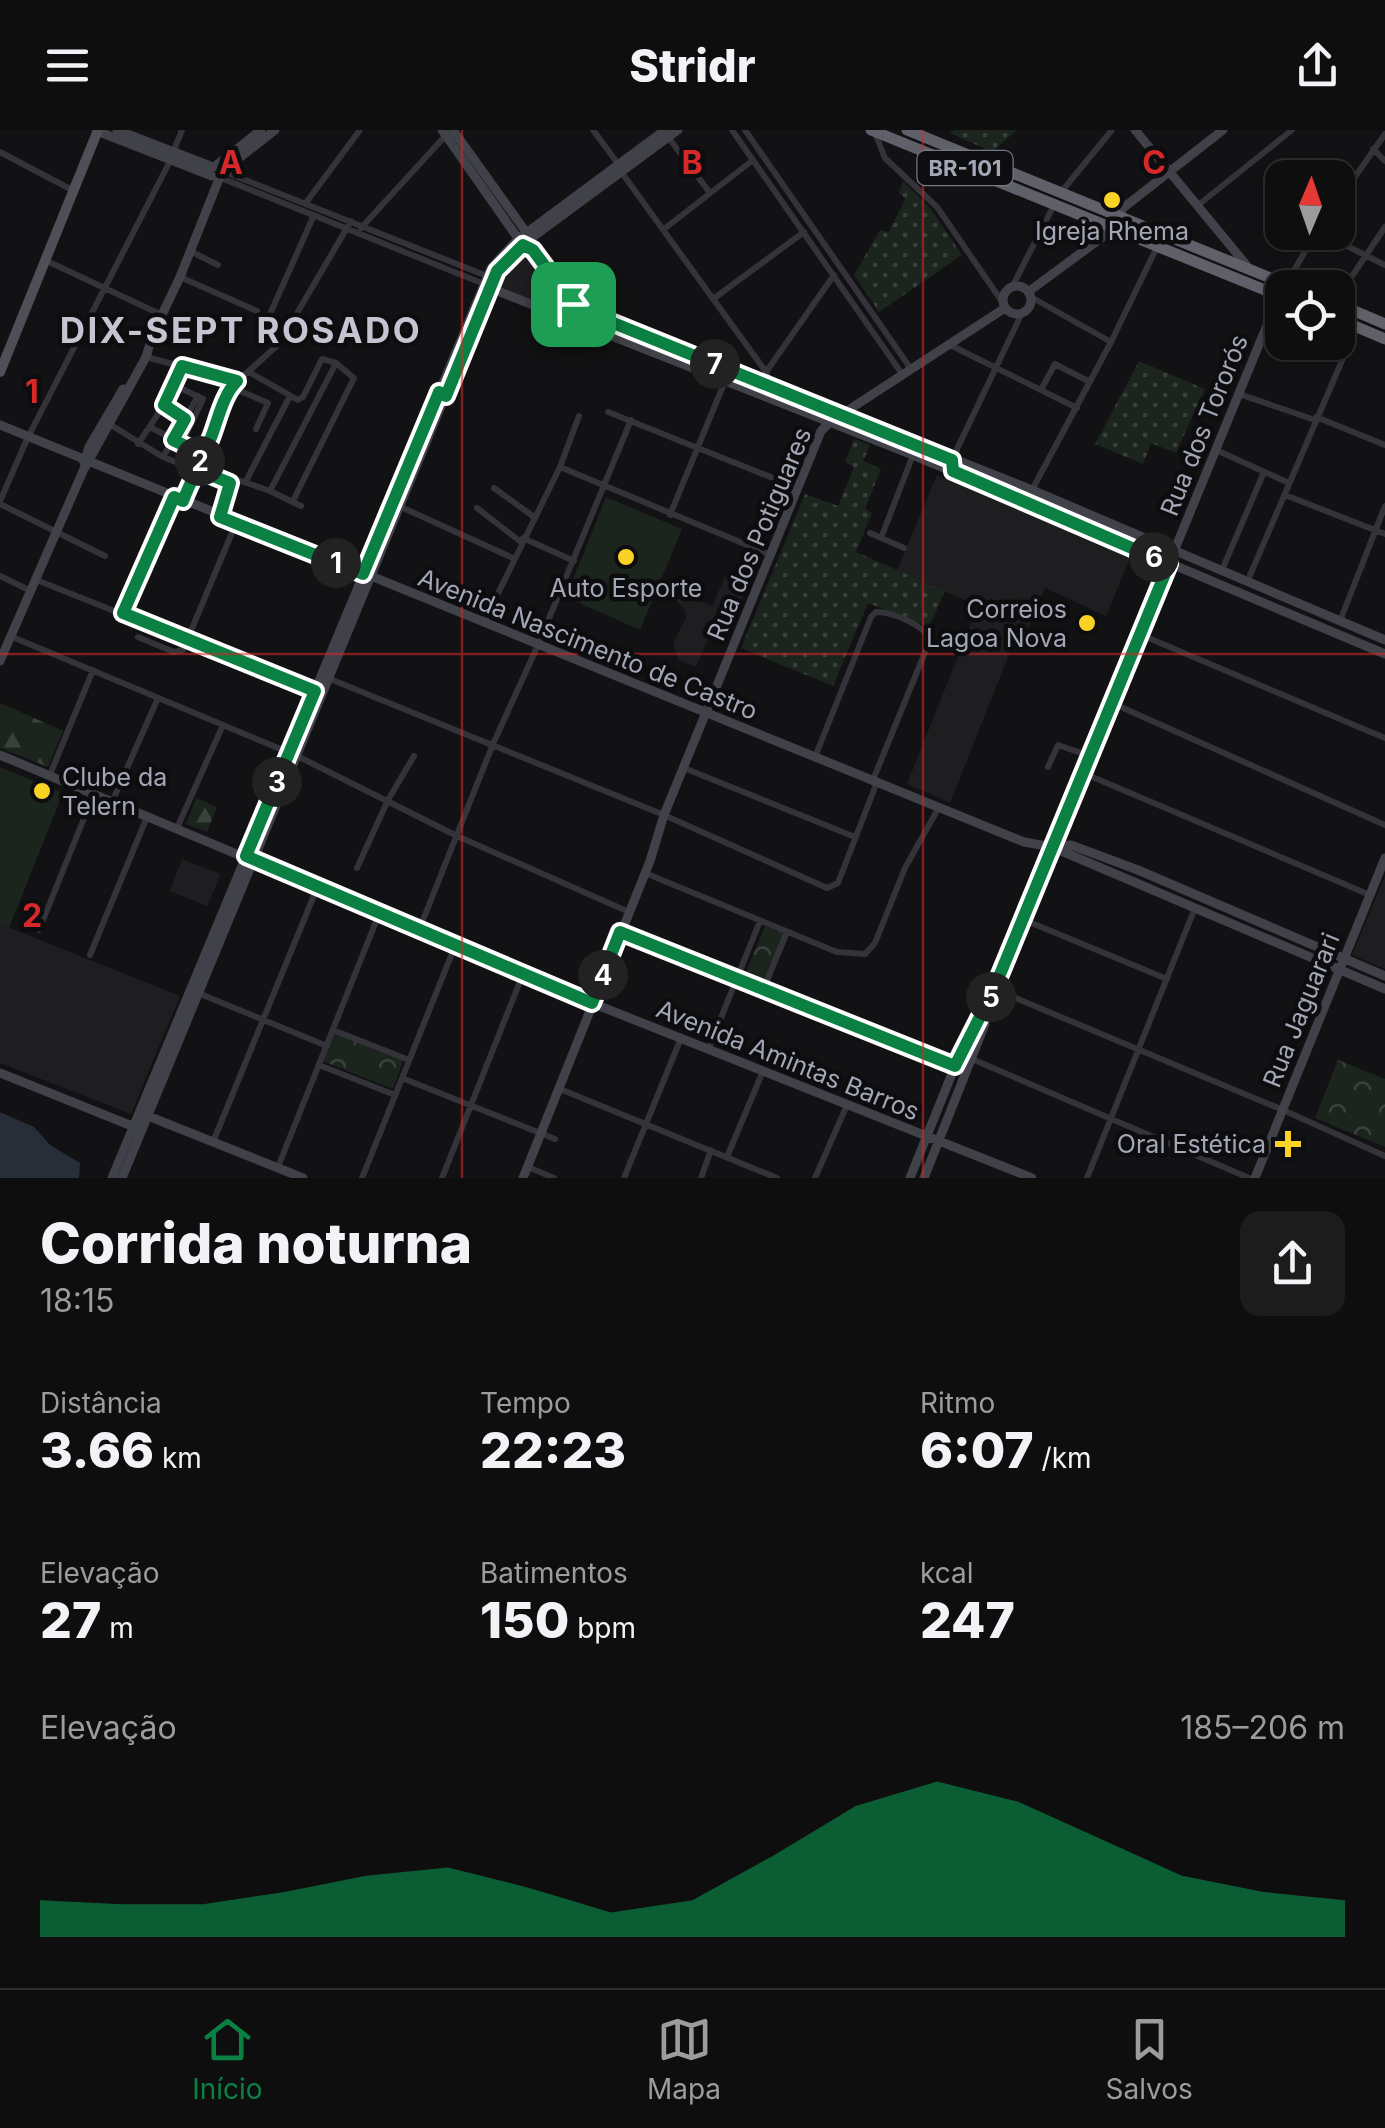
<!DOCTYPE html>
<html lang="pt">
<meta charset="utf-8">
<style>
:root{--surface:#0e0e0f;--page:#1c1c1d;--text:#f1f3f6;--muted:#9b9c9e;--line:#2e2e2f;--accent:#0b8043}
body{margin:0;font-family:Inter,sans-serif;background:var(--page);color:var(--text);height:100vh;display:flex;flex-direction:column;font-size:38px;white-space:nowrap}
*{box-sizing:border-box;margin:0}
p{font-size:32px;color:var(--muted)}
.icon{flex:none;width:55px;height:55px;fill:none;stroke:currentColor;stroke-width:2;stroke-linecap:round;stroke-linejoin:round}
.map{position:relative;height:1048px;overflow:hidden}
.drawer{display:flex;flex-direction:column;background:var(--surface);flex:1}
.drawer>*{flex:none}
.needle{width:65px;rotate:2deg}
.tools{position:absolute;left:1265px;top:30px;display:grid;gap:20px}
.tools a{display:grid;place-items:center;width:90px;height:90px;border-radius:20px;background:var(--surface);box-shadow:0 2px 8px #0004,0 0 0 2px var(--line);font-size:50px}
.pin{position:absolute;display:grid;place-items:center;width:85px;height:85px;color:#fff;margin:-42px;border-radius:20px;box-shadow:0 5px 15px #0006}
.km{position:absolute;width:50px;height:50px;margin:-25px;border-radius:50%;background:#222;color:#fff;font-size:28px;line-height:50px;text-align:center}
.round{display:grid;place-items:center;flex:none;width:105px;height:105px;border-radius:20px;background:var(--page)}
.summary{display:flex;align-items:center;justify-content:space-between;height:170px;padding:0 40px}
h1{font-size:55px;font-weight:800;line-height:75px}
.stats{display:grid;grid-template-columns:repeat(3,1fr);gap:15px;height:170px;padding:10px 40px}
.stats div{display:grid;align-content:center}
.stats b{font-size:50px;font-weight:800}
.stats small{font-size:28px;font-weight:400}
.stats p{font-size:28px}
.chart{height:280px;padding:20px 40px}
.chart p{display:flex;justify-content:space-between}
.chart svg{width:100%;height:180px;margin-top:10px;fill:var(--accent);opacity:.7}
header{display:flex;justify-content:space-between;align-items:center;height:130px;padding:0 40px;background:var(--surface);font-size:45px;font-weight:800}
.tabs{display:flex;justify-content:space-around;align-items:center;height:140px;border-top:2px solid var(--line);background:var(--surface);font-size:28px;color:var(--muted)}
.tabs a{display:grid;justify-items:center;gap:5px}
.tabs .active{color:var(--accent)}
.map>svg:first-child{display:block}
</style>
<header><svg class="icon" aria-label="menu" viewBox="0 0 24 24"><path d="M4 6h16M4 12h16M4 18h16"/></svg>Stridr<svg class="icon" aria-label="share" viewBox="0 0 24 24"><path d="M12 15V3M7 8l5-5 5 5M5 13v7h14v-7"/></svg></header>
<div class="map">
<svg width="1385" height="1048" viewBox="0 0 1385 1048">
<defs>
<pattern id="grass-dots" width="8" height="8" patternUnits="userSpaceOnUse" patternTransform="scale(2.5)"><rect width="8" height="8" fill="#1c241e"/><path d="M2 2h.1M6 6h.1" fill="none" stroke="#3a413c" stroke-width="1.8" stroke-linecap="round"/></pattern>
<pattern id="forest-firs" width="22" height="20" patternUnits="userSpaceOnUse" patternTransform="scale(2.5)"><rect width="22" height="20" fill="#1c241e"/><path d="M5 1l3.5 6h-7zM16 11l3.5 6h-7z" fill="#3a413c"/></pattern>
<pattern id="park-crowns" width="20" height="18" patternUnits="userSpaceOnUse" patternTransform="scale(2.5)"><rect width="20" height="18" fill="#1c241e"/><path d="M2 6a3 3 0 1 1 6 0M12 15a3 3 0 1 1 6 0" fill="none" stroke="#3a413c"/></pattern>
</defs>
<rect width="100%" height="100%" fill="#121214"/>
<!-- built -->
<path fill="#1e1e21" d="M 524,122 L 572,180 L 566,186 L 498,157 L 510,132 Z
M 937,345 L 1131,426 L 1106,486 L 1045,458 L 1027,501 L 1019,499 L 950,673 L 907,654 L 978,476 L 897,440 Z
M 725,447 L 746,453 L 735,494 L 720,512 L 708,509 L 696,537 L 678,530 L 673,513 L 686,488 L 685,480 L 672,466 L 655,466 L 659,455 L 712,476 Z
M 182,729 L 221,744 L 207,776 L 170,761 Z
M 1385,746 L 1385,839 L 1352,825 Z
M 0,794 L 180,866 L 131,984 L 0,933 Z"/>
<!-- grass -->
<path fill="url(#grass-dots)" d="M 954,0 L 1017,0 L 992,22 L 950,3 Z
M 903,51 L 931,79 L 962,125 L 879,182 L 854,145 L 880,100 L 889,102 L 905,69 L 899,63 Z
M 1139,231 L 1205,259 L 1176,323 L 1151,313 L 1143,334 L 1095,314 Z
M 854,309 L 870,315 L 863,331 L 881,339 L 865,379 L 872,383 L 856,422 L 945,461 L 929,497 L 868,473 L 833,556 L 741,518 L 805,364 L 838,376 L 854,337 L 845,332 Z"/>
<!-- forest -->
<path fill="url(#forest-firs)" d="M 0,573 L 63,601 L 48,637 L 0,618 Z
M 196,668 L 217,677 L 207,702 L 186,694 Z"/>
<!-- park -->
<path fill="url(#park-crowns)" d="M 765,796 L 785,804 L 763,855 L 744,847 Z
M 334,903 L 403,931 L 393,959 L 322,931 Z
M 1338,930 L 1385,949 L 1385,1017 L 1315,988 Z"/>
<!-- pitch -->
<path fill="#1c241e" d="M 606,367 L 682,399 L 640,500 L 566,467 Z
M 0,637 L 63,663 L 9,798 L 0,794 Z"/>
<!-- water -->
<path fill="#282e38" d="M 0,982 L 34,997 L 50,1015 L 80,1033 L 79,1048 L 0,1048 Z"/>
<g fill="none" stroke-linecap="round" stroke-linejoin="round">
<!-- street -->
<path stroke="#333339" stroke-width="6" d="M 593,0 L 619,35
M 732,0 L 902,244
M 745,0 L 911,239
M 875,3 L 885,28 L 937,77 L 1003,173
M 668,7 L 710,63
M 1373,19 L 1385,31
M 0,22 L 74,61
M 225,42 L 487,146
M 622,43 L 766,242 L 769,249 L 766,266
M 221,48 L 484,154
M 1062,61 L 1112,0
M 1338,71 L 1385,4
M 305,74 L 360,0
M 1197,76 L 1292,0
M 361,98 L 447,4
M 664,99 L 753,30
M 1319,102 L 1385,135
M 190,121 L 218,135
M 47,131 L 162,185
M 180,147 L 257,181
M 1287,153 L 1316,102
M 1012,157 L 1054,75
M 1031,167 L 1111,212
M 1338,167 L 1385,97
M 713,169 L 804,102
M 270,184 L 314,85
M 950,215 L 1077,278
M 146,227 L 237,251
M 249,242 L 298,270 L 303,267 L 322,229 L 336,233 L 354,248 L 293,371
M 766,242 L 834,145
M 174,255 L 203,269 L 181,315
M 231,257 L 268,273 L 256,299
M 1041,260 L 1055,234 L 1090,252
M 1239,264 L 1315,290
M 164,275 L 185,289
M 608,282 L 798,358
M 1316,287 L 1385,315
M 106,292 L 163,327 L 230,353
M 150,297 L 203,325
M 138,314 L 164,275 L 182,235
M 1216,320 L 1289,353
M 163,327 L 198,266
M 560,337 L 771,425
M 953,341 L 957,319 L 1022,183
M 246,351 L 290,266
M 494,358 L 534,387
M 1032,360 L 1111,212 L 1157,117
M 270,361 L 336,233
M 1285,365 L 1385,404
M 0,371 L 28,307 L 167,37 L 182,0
M 183,371 L 231,257 L 279,214 L 351,91
M 0,374 L 105,426
M 401,377 L 513,428
M 477,378 L 521,412
M 670,385 L 725,251
M 221,386 L 230,353 L 235,349 L 270,361 L 301,376
M 870,403 L 904,418
M 523,408 L 574,431
M 881,408 L 913,325
M 1222,440 L 1264,342
M 0,446 L 29,460
M 34,449 L 315,561
M 1248,450 L 1356,198
M 123,483 L 175,367
M 1340,491 L 1385,376
M 484,492 L 560,337 L 579,286
M 1139,504 L 1385,608
M 10,506 L 290,623
M 138,507 L 174,522 L 183,520 L 236,393
M 330,549 L 664,685 L 827,758 L 838,753 L 877,652
M 1112,573 L 1385,695
M 297,626 L 457,706 L 629,782
M 815,627 L 871,487 L 876,482 C 893,482 924,495 930,510 L 873,650
M 1048,637 L 1058,615 L 1090,626
M 684,638 L 855,707
M 1083,643 L 1370,765
M 49,647 L 93,540
M 112,672 L 158,568
M 177,698 L 223,595
M 357,738 L 388,670 L 414,626
M 645,743 L 837,822 L 865,824 L 875,813 L 905,738 L 939,677
M 1022,789 L 1167,849
M 39,800 L 93,666
M 419,800 L 493,614 L 538,515 L 631,290
M 621,802 L 955,936
M 90,825 L 147,687
M 994,859 L 1283,980 L 1385,1026
M 763,860 L 787,802
M 198,863 L 327,916
M 333,900 L 409,930
M 708,920 L 760,791
M 972,929 L 1249,1048
M 319,935 L 395,965
M 402,948 L 555,1009
M 560,959 L 777,1048
M 213,1012 L 317,758
M 727,1027 L 763,941
M 278,1037 L 379,784
M 528,1037 L 554,1048
M 362,1048 L 455,816
M 442,1048 L 523,844
M 624,1048 L 681,908
M 701,1048 L 711,1020
M 815,1048 L 847,975
M 1087,1048 L 1195,778"/>
<!-- secondary -->
<path stroke="#414249" stroke-width="9" d="M 117,0 L 213,37
M 442,0 L 522,114
M 453,0 L 531,109 L 533,120 L 566,167
M 1135,0 L 1248,137
M 97,1 L 212,46
M 214,37 L 261,0
M 224,40 L 275,0
M1003 170a14 14 0 1 1 28 0a14 14 0 1 1-28 0Z
M 490,158 L 913,325 L 1385,524
M 1028,162 L 1108,103 L 1115,97 L 1123,78 L 1223,0
M 565,166 L 592,185 L 1032,360 L 1385,510
M 150,210 L 180,147 L 219,49
M 0,295 L 1024,712 L 1052,717 L 1071,715 L 1138,740 L 1385,846
M 84,333 L 89,317 L 123,259
M 0,531 L 83,341 L 146,227 L 152,207
M 0,625 L 592,873 L 1032,1048
M 1052,717 L 1385,859
M 0,943 L 137,998
M 148,986 L 303,1048
M 112,1048 L 491,138 L 518,109 L 665,0
M 122,1048 L 497,141 L 514,121 L 678,0
M 523,1048 L 650,731 L 664,685 L 821,301 L 830,292 L 1005,178
M 910,1048 L 955,936 L 994,859 L 1279,166
M 924,1048 L 985,894 L 984,884
M 1255,1048 L 1385,728"/>
<!-- primary -->
<path stroke="#4f4f58" stroke-width="10" d="M 0,242 L 98,0"/>
<!-- highway -->
<path stroke="#5f606a" stroke-width="11" d="M 871,0 L 1282,167
M 907,0 L 1295,158
M 1338,174 L 1385,194
M 1338,189 L 1385,209"/>
</g>
<g fill="none" stroke-linecap="round" stroke-linejoin="round">
<!-- route casing -->
<g stroke="#fff" stroke-width="20">
<path id="route" d="M 573,174 L 533,120 L 523,115 L 497,141 L 446,266 L 439,262 L 363,444 L 220,387 L 230,353 L 196,339 L 204,325 L 173,310 L 185,289 L 164,275 L 182,236 L 237,251 C 222,266 218,291 210,310 C 202,331 191,350 183,371 L 174,367 L 123,483 L 315,561 L 246,726 L 592,873 L 620,802 L 955,936 L 994,859 L 1169,434 L 953,341 L 952,330 L 596,186 L 573,174"/>
</g>
<!-- route -->
<use href="#route" stroke="#0b8043" stroke-width="12"/>
</g>
<!-- grid -->
<path fill="none" stroke="#d62828" stroke-width="2.5" stroke-opacity="0.55" d="M 462,0 L 462,1048M 923,0 L 923,1048M 0,524 L 1385,524"/>
<!-- markers -->
<g fill="#f9d225" stroke="#0d0d0f" stroke-width="4">
<circle cx="1112" cy="70" r="10"/>
<circle cx="626" cy="427" r="10"/>
<circle cx="1087" cy="493" r="10"/>
<circle cx="42" cy="661" r="10"/>
<path d="M1283 999h10v10h10v10h-10v10h-10v-10h-10v-10h10z"/>
</g>
<g text-anchor="middle" stroke-width="9" stroke-linejoin="round" paint-order="stroke">
<!-- shield labels -->
<rect fill="#0d0d0f" stroke="#767883" stroke-width="2.5" x="917.5" y="21" width="95" height="34" rx="8"/>
<g font-size="22" font-weight="bold" fill="#a3a6b5">
<text x="965" y="46">BR-101</text>
</g>
<!-- poi labels -->
<g font-size="25" fill="#a3a6b5" stroke="#0d0d0f">
<text x="1112" y="110">Igreja Rhema</text>
<text x="626" y="467">Auto Esporte</text>
<text x="1067" y="488" text-anchor="end">Correios<tspan x="1067" dy="29">Lagoa Nova</tspan></text>
<text x="62" y="656" text-anchor="start">Clube da<tspan x="62" dy="29">Telern</tspan></text>
<text x="1266" y="1023" text-anchor="end">Oral Estética</text>
</g>
<!-- street labels -->
<g font-size="25" fill="#a3a6b5" stroke="#0d0d0f">
<text transform="translate(1204 295) rotate(-68)" y="9">Rua dos Tororós</text>
<text transform="translate(759 404) rotate(-67)" y="9">Rua dos Potiguares</text>
<text transform="translate(588 514) rotate(22)" y="9">Avenida Nascimento de Castro</text>
<text transform="translate(1301 880) rotate(-68)" y="9">Rua Jaguarari</text>
<text transform="translate(788 930) rotate(22)" y="9">Avenida Amintas Barros</text>
</g>
<!-- district labels -->
<g font-size="35" font-weight="bold" letter-spacing="2.5" fill="#c4c5d1" stroke="#0d0d0f">
<text x="241" y="213">DIX-SEPT ROSADO</text>
</g>
</g>
<g font-size="32" text-anchor="middle" font-weight="bold" fill="#d62828" stroke="#0d0d0f" stroke-width="9" stroke-linejoin="round" paint-order="stroke">
<text x="231" y="44">A</text>
<text x="692" y="44">B</text>
<text x="1154" y="44">C</text>
<text x="32" y="273">1</text>
<text x="32" y="797">2</text>
</g>
</svg>
<div class="tools">
<a><svg class="needle" viewBox="-14 -14 28 28"><path d="M0-13l5 13h-10z" fill="#e53935"/><path d="M0 13l5-13h-10z" fill="#9b9c9e"/></svg></a>
<a><svg class="icon" aria-label="locate" viewBox="0 0 24 24"><circle cx="12" cy="12" r="6"/><path d="M12 2v4M12 18v4M2 12h4M18 12h4"/></svg></a>
</div>
<div class="pin" style="left:573px;top:174px;background:#1e9e55"><svg class="icon" aria-label="arrive" viewBox="0 0 24 24"><path d="M6 21V4h12l-3 4 3 4H6"/></svg></div>
<b class="km" style="left:336px;top:433px">1</b>
<b class="km" style="left:200px;top:331px">2</b>
<b class="km" style="left:277px;top:652px">3</b>
<b class="km" style="left:603px;top:845px">4</b>
<b class="km" style="left:991px;top:867px">5</b>
<b class="km" style="left:1154px;top:427px">6</b>
<b class="km" style="left:715px;top:234px">7</b>
</div>
<section class="drawer">
<div class="summary"><div><h1>Corrida noturna</h1><p>18:15</p></div><a class="round"><svg class="icon" aria-label="share" viewBox="0 0 24 24"><path d="M12 15V3M7 8l5-5 5 5M5 13v7h14v-7"/></svg></a></div>
<div class="stats">
<div><p>Distância</p><b>3.66<small> km</small></b></div>
<div><p>Tempo</p><b>22:23</b></div>
<div><p>Ritmo</p><b>6:07<small> /km</small></b></div>
</div>
<div class="stats">
<div><p>Elevação</p><b>27<small> m</small></b></div>
<div><p>Batimentos</p><b>150<small> bpm</small></b></div>
<div><p>kcal</p><b>247</b></div>
</div>
<div class="chart"><p><span>Elevação</span>185–206 m</p>
<svg viewBox="0 0 160 44" preserveAspectRatio="none"><path d="M0 44V35L10 36L20 36L30 33L40 29L50 27L60 32L70 38L80 35L90 24L100 12L110 6L120 11L130 20L140 29L150 33L160 35V44z"/></svg>
</div>
</section>
<nav class="tabs">
<a class="active"><svg class="icon" aria-label="home" viewBox="0 0 24 24"><path d="M3 11l9-7 9 7M6 9v11h12V9"/></svg>Início</a>
<a><svg class="icon" aria-label="map" viewBox="0 0 24 24"><path d="M3 6l6-2 6 2 6-2v14l-6 2-6-2-6 2zM9 4v14M15 6v14"/></svg>Mapa</a>
<a><svg class="icon" aria-label="saved" viewBox="0 0 24 24"><path d="M7 4h10v16l-5-4-5 4z"/></svg>Salvos</a>
</nav>
